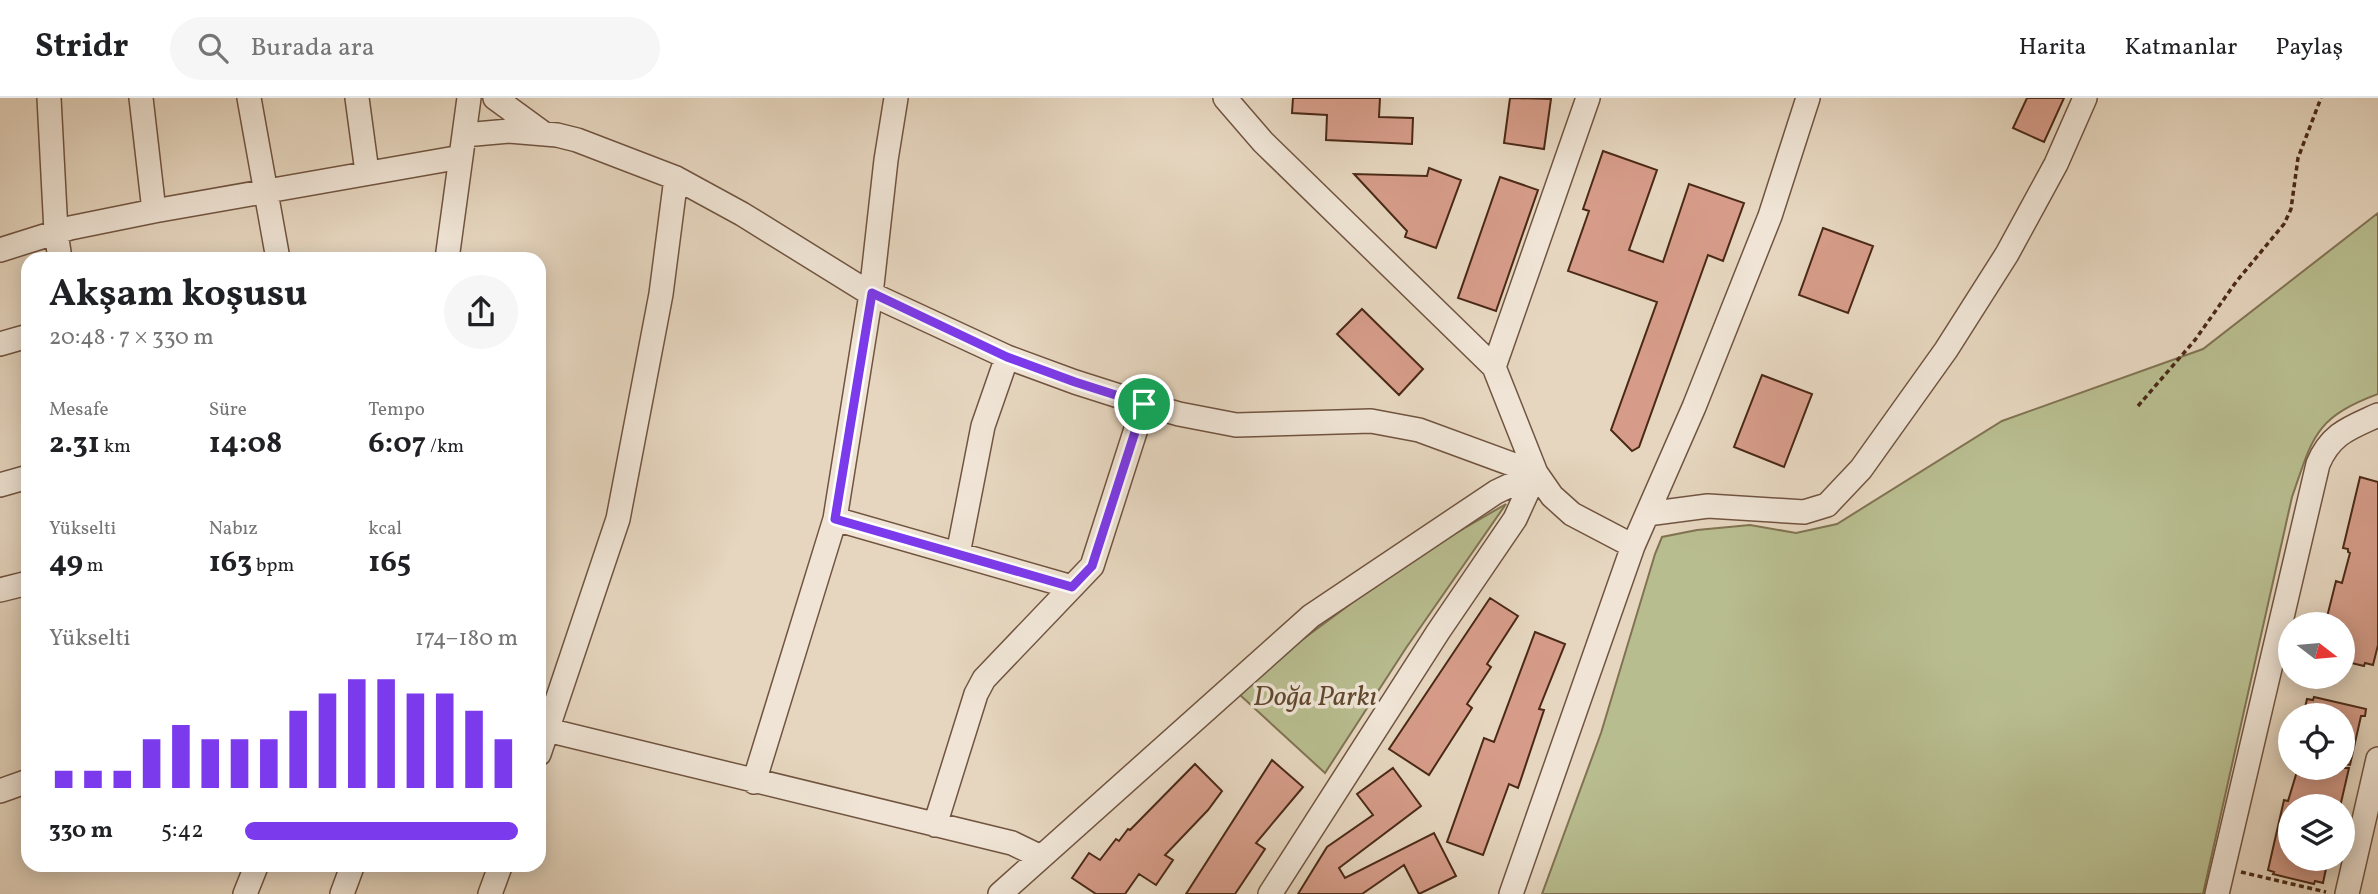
<!DOCTYPE html>
<html lang="tr">
<meta charset="utf-8">
<style>
:root{--surface:#fff;--page:#f6f6f6;--text:#202124;--muted:#757577;--line:#e0e0e0;--accent:#7c3aed}
body{margin:0;font-family:Vollkorn,serif;background:var(--page);color:var(--text);height:100vh;display:flex;flex-direction:column;font-size:26px;white-space:nowrap}
*{box-sizing:border-box;margin:0}
p{font-size:23px;color:var(--muted)}
.icon{flex:none;width:38px;height:38px;fill:none;stroke:currentColor;stroke-width:2;stroke-linecap:round;stroke-linejoin:round}
.map{position:relative;flex:1;overflow:hidden}
.sheet{position:absolute;left:21px;top:154px;width:525px;height:620px;display:flex;flex-direction:column;background:var(--surface);border-radius:21px;box-shadow:0 4px 18px #0003}
.sheet>*{flex:none}
.needle{width:46px;rotate:106deg}
.buttons{position:absolute;left:2278px;top:514px;display:grid;gap:14px}
.buttons a{display:grid;place-items:center;width:77px;height:77px;border-radius:50%;background:var(--surface);box-shadow:0 4px 18px #0003;font-size:35px}
.pin{position:absolute;display:grid;place-items:center;width:60px;height:60px;color:#fff;margin:-30px;border:4px solid #fff;border-radius:50%;box-shadow:0 2px 7px #0007}
.round{display:grid;place-items:center;flex:none;width:74px;height:74px;border-radius:37px;background:var(--page)}
.headline{display:flex;align-items:center;justify-content:space-between;height:119px;padding:0 28px}
h1{font-size:38px;font-weight:700;line-height:52px}
.stats{display:grid;grid-template-columns:repeat(3,1fr);gap:10px;height:119px;padding:7px 28px}
.stats div{display:grid;align-content:center}
.stats b{font-size:30px;font-weight:700}
.stats small{font-size:19px;font-weight:400}
.stats p{font-size:19px}
.chart{height:196px;padding:14px 28px}
.chart p{display:flex;justify-content:space-between}
.chart svg{width:100%;height:126px;margin-top:7px;stroke:var(--accent);stroke-width:6}
ul{padding:0 28px;list-style:none;font-size:23px}
li{display:grid;grid-template-columns:112px 84px 1fr;align-items:center;height:52px}
li i{height:18px;border-radius:9px;background:var(--accent)}
header{display:flex;align-items:center;gap:42px;box-sizing:border-box;height:98px;padding:0 35px;background:var(--surface);border-bottom:2px solid var(--line)}
header strong{font-size:33px}
nav{display:flex;gap:38px;margin-inline-start:auto;font-size:24px}
.search{width:490px;height:63px;background:var(--page);display:flex;align-items:center;gap:18px;box-sizing:border-box;padding:0 24px;border-radius:38px;color:var(--muted);font-size:26px}
.map>svg:first-child{display:block}
</style>
<header>
<strong>Stridr</strong>
<div class="search"><svg class="icon" aria-label="search" viewBox="0 0 24 24"><circle cx="10" cy="10" r="6"/><path d="M15 15l6 6"/></svg>Burada ara</div>
<nav><a>Harita</a><a>Katmanlar</a><a>Paylaş</a></nav>
</header>
<div class="map">
<svg width="2378" height="796" viewBox="0 0 2378 796">
<rect width="100%" height="100%" fill="#e6d6bf"/>
<filter id="stains"><feTurbulence type="fractalNoise" baseFrequency=".00286" numOctaves="4"/><feColorMatrix values="0 0 0 0 .2 0 0 0 0 .09 0 0 0 0 .02 0 0 0 .5 -.17"/></filter>
<radialGradient id="worn" r=".72"><stop offset=".6" stop-color="#630" stop-opacity="0"/><stop offset="1" stop-color="#630" stop-opacity=".3"/></radialGradient>
<!-- green -->
<path fill="#b8bd8f" stroke="#817352" stroke-width="2" d="M 2378,115 L 2378,296 C 2314,320 2313,339 2292,399 L 2203,796 L 1542,796 L 1601,635 L 1655,456 L 1662,439 L 1697,432 L 1750,427 L 1796,435 L 1837,426 L 2002,323 L 2203,251 Z
M 1506,406 L 1406,550 L 1325,675 L 1240,597 L 1279,559 L 1411,461 Z"/>
<!-- building -->
<path fill="#d69c89" stroke="#4a2916" stroke-width="2" d="M 1293,0 L 1380,0 L 1379,19 L 1413,20 L 1412,46 L 1326,42 L 1327,17 L 1292,15 Z
M 1510,0 L 1551,1 L 1544,51 L 1504,45 Z
M 2027,0 L 2064,0 L 2044,44 L 2013,30 Z
M 1603,53 L 1657,72 L 1629,152 L 1663,164 L 1689,86 L 1744,105 L 1723,163 L 1708,157 L 1639,349 L 1632,353 L 1611,332 L 1657,204 L 1568,173 L 1589,113 L 1583,111 Z
M 1429,70 L 1461,82 L 1436,150 L 1405,139 L 1407,133 L 1354,76 L 1427,78 Z
M 1500,79 L 1538,92 L 1496,213 L 1458,200 Z
M 1823,130 L 1873,148 L 1848,215 L 1799,197 Z
M 1362,211 L 1423,271 L 1399,297 L 1337,236 Z
M 1762,277 L 1812,296 L 1784,369 L 1734,349 Z
M 2360,379 L 2378,384 L 2378,547 L 2373,567 L 2365,565 L 2364,568 L 2343,563 L 2343,527 L 2325,527 L 2336,483 L 2342,485 L 2350,455 L 2348,454 L 2348,451 L 2343,450 Z
M 1490,500 L 1518,518 L 1487,566 L 1491,569 L 1467,606 L 1472,610 L 1429,677 L 1389,651 Z
M 1535,534 L 1565,546 L 1539,611 L 1544,612 L 1518,690 L 1509,686 L 1483,757 L 1447,744 L 1484,640 L 1494,644 Z
M 2314,599 L 2366,611 L 2365,618 L 2361,618 L 2350,667 L 2343,666 L 2343,618 L 2303,618 L 2307,601 L 2313,602 Z
M 1272,662 L 1303,689 L 1256,745 L 1265,751 L 1235,796 L 1186,796 Z
M 1195,666 L 1222,693 L 1208,712 L 1165,757 L 1173,762 L 1156,787 L 1139,776 L 1125,796 L 1096,796 L 1072,780 L 1089,755 L 1100,762 L 1116,741 L 1119,743 L 1128,731 L 1130,732 Z
M 1393,670 L 1421,708 L 1339,770 L 1345,780 L 1434,735 L 1456,778 L 1419,796 L 1404,767 L 1362,796 L 1298,796 L 1327,749 L 1373,717 L 1357,696 Z
M 2298,670 L 2349,670 L 2340,709 L 2291,709 L 2291,761 L 2328,761 L 2323,785 L 2315,783 L 2314,786 L 2273,776 L 2274,774 L 2268,772 L 2284,702 L 2288,703 Z"/>
<g fill="none" stroke-linecap="round" stroke-linejoin="round">
<!-- minor casing -->
<g stroke="#715440" stroke-width="26">
<path id="minor" d="M 49,0 L 56,134 L 60,161
M 141,0 L 154,113
M 249,0 L 278,161
M 357,0 L 367,74
M 495,0 L 543,35
M 1225,0 L 1263,44 L 1494,269 L 1536,375 L 1552,398 L 1572,416 L 1633,448
M 464,37 L 509,33 L 557,37 L 577,42 L 676,80 L 742,116 L 871,196 L 1007,259 L 1075,284 L 1144,306 L 1179,316 L 1236,327 L 1371,323 L 1419,332 L 1536,375
M 0,152 L 70,130 L 154,113 L 461,59
M 447,161 L 469,0
M 0,246 L 28,238
M 1494,269 L 1588,0
M 0,387 L 28,379
M 1647,416 L 1708,408 L 1804,414 L 1827,407 L 1861,371 L 1946,252 L 2007,156 L 2056,66 L 2085,0
M 835,421 L 1072,489
M 958,456 L 983,328 L 1007,259
M 0,492 L 28,485
M 539,630 L 1012,745 L 1041,759
M 539,656 L 618,421 L 661,196 L 676,80
M 754,684 L 835,421 L 871,196 L 886,62 L 896,0
M 0,693 L 28,683
M 935,727 L 976,596 L 984,581 L 1092,468 L 1144,306
M 245,796 L 257,766
M 342,796 L 353,766
M 490,796 L 501,766
M 1000,796 L 1311,518 L 1496,394 L 1536,375
M 1270,796 L 1438,534 L 1515,421 L 1536,375
M 1511,796 L 1633,448 L 1694,309 L 1770,118 L 1808,0
M 2217,796 L 2318,366 C 2331,335 2350,330 2378,317
M 2347,796 L 2378,661"/>
</g>
<!-- path -->
<path stroke="#4a2916" stroke-width="3.5" stroke-dasharray="5 3.5" stroke-linecap="butt" d="M 2138,308 L 2195,242 L 2236,184 L 2284,126 L 2291,111 L 2298,60 L 2321,0
M 2241,774 L 2326,794"/>
<!-- minor -->
<use href="#minor" stroke="#efe4d5" stroke-width="23"/>
</g>
<g fill="none" stroke-linecap="round" stroke-linejoin="round">
<!-- route casing -->
<g stroke="#fff" stroke-width="14">
<path id="route" d="M 872,195 L 1007,259 L 1075,284 L 1144,306 L 1092,468 L 1072,489 L 835,421 Z"/>
</g>
<!-- route -->
<use href="#route" stroke="#7c3aed" stroke-width="9"/>
</g>
<g text-anchor="middle" stroke-width="7" stroke-linejoin="round" paint-order="stroke">
<!-- park labels -->
<g font-size="28" font-style="italic" fill="#60472e" stroke="#efe4d5">
<text x="1315" y="607">Doğa Parkı</text>
</g>
</g>
<rect width="100%" height="100%" filter="url(#stains)"/>
<rect width="100%" height="100%" fill="url(#worn)"/>
</svg>
<div class="buttons">
<a><svg class="needle" viewBox="-14 -14 28 28"><path d="M0-13l5 13h-10z" fill="#e53935"/><path d="M0 13l5-13h-10z" fill="#757577"/></svg></a>
<a><svg class="icon" aria-label="locate" viewBox="0 0 24 24"><circle cx="12" cy="12" r="6"/><path d="M12 2v4M12 18v4M2 12h4M18 12h4"/></svg></a>
<a><svg class="icon" aria-label="layers" viewBox="0 0 24 24"><path d="M12 4l9 5-9 5-9-5zM3 14l9 5 9-5"/></svg></a>
</div>
<div class="pin" style="left:1144px;top:306px;background:#1e9e55"><svg class="icon" aria-label="arrive" viewBox="0 0 24 24"><path d="M6 21V4h12l-3 4 3 4H6"/></svg></div>
<section class="sheet">
<div class="headline"><div><h1>Akşam koşusu</h1><p>20:48 · 7 × 330 m</p></div><a class="round"><svg class="icon" aria-label="share" viewBox="0 0 24 24"><path d="M12 15V3M7 8l5-5 5 5M5 13v7h14v-7"/></svg></a></div>
<div class="stats">
<div><p>Mesafe</p><b>2.31<small> km</small></b></div>
<div><p>Süre</p><b>14:08</b></div>
<div><p>Tempo</p><b>6:07<small> /km</small></b></div>
</div>
<div class="stats">
<div><p>Yükselti</p><b>49<small> m</small></b></div>
<div><p>Nabız</p><b>163<small> bpm</small></b></div>
<div><p>kcal</p><b>165</b></div>
</div>
<div class="chart"><p><span>Yükselti</span>174–180 m</p>
<svg viewBox="0 0 160 44" preserveAspectRatio="none"><path d="M5 44V38M15 44V38M25 44V38M35 44V27M45 44V22M55 44V27M65 44V27M75 44V27M85 44V17M95 44V11M105 44V6M115 44V6M125 44V11M135 44V11M145 44V17M155 44V27"/></svg>
</div>
<ul>
<li><b>330 m</b>5:42<i style="width:100%"></i></li>
</ul>
</section>
</div>
